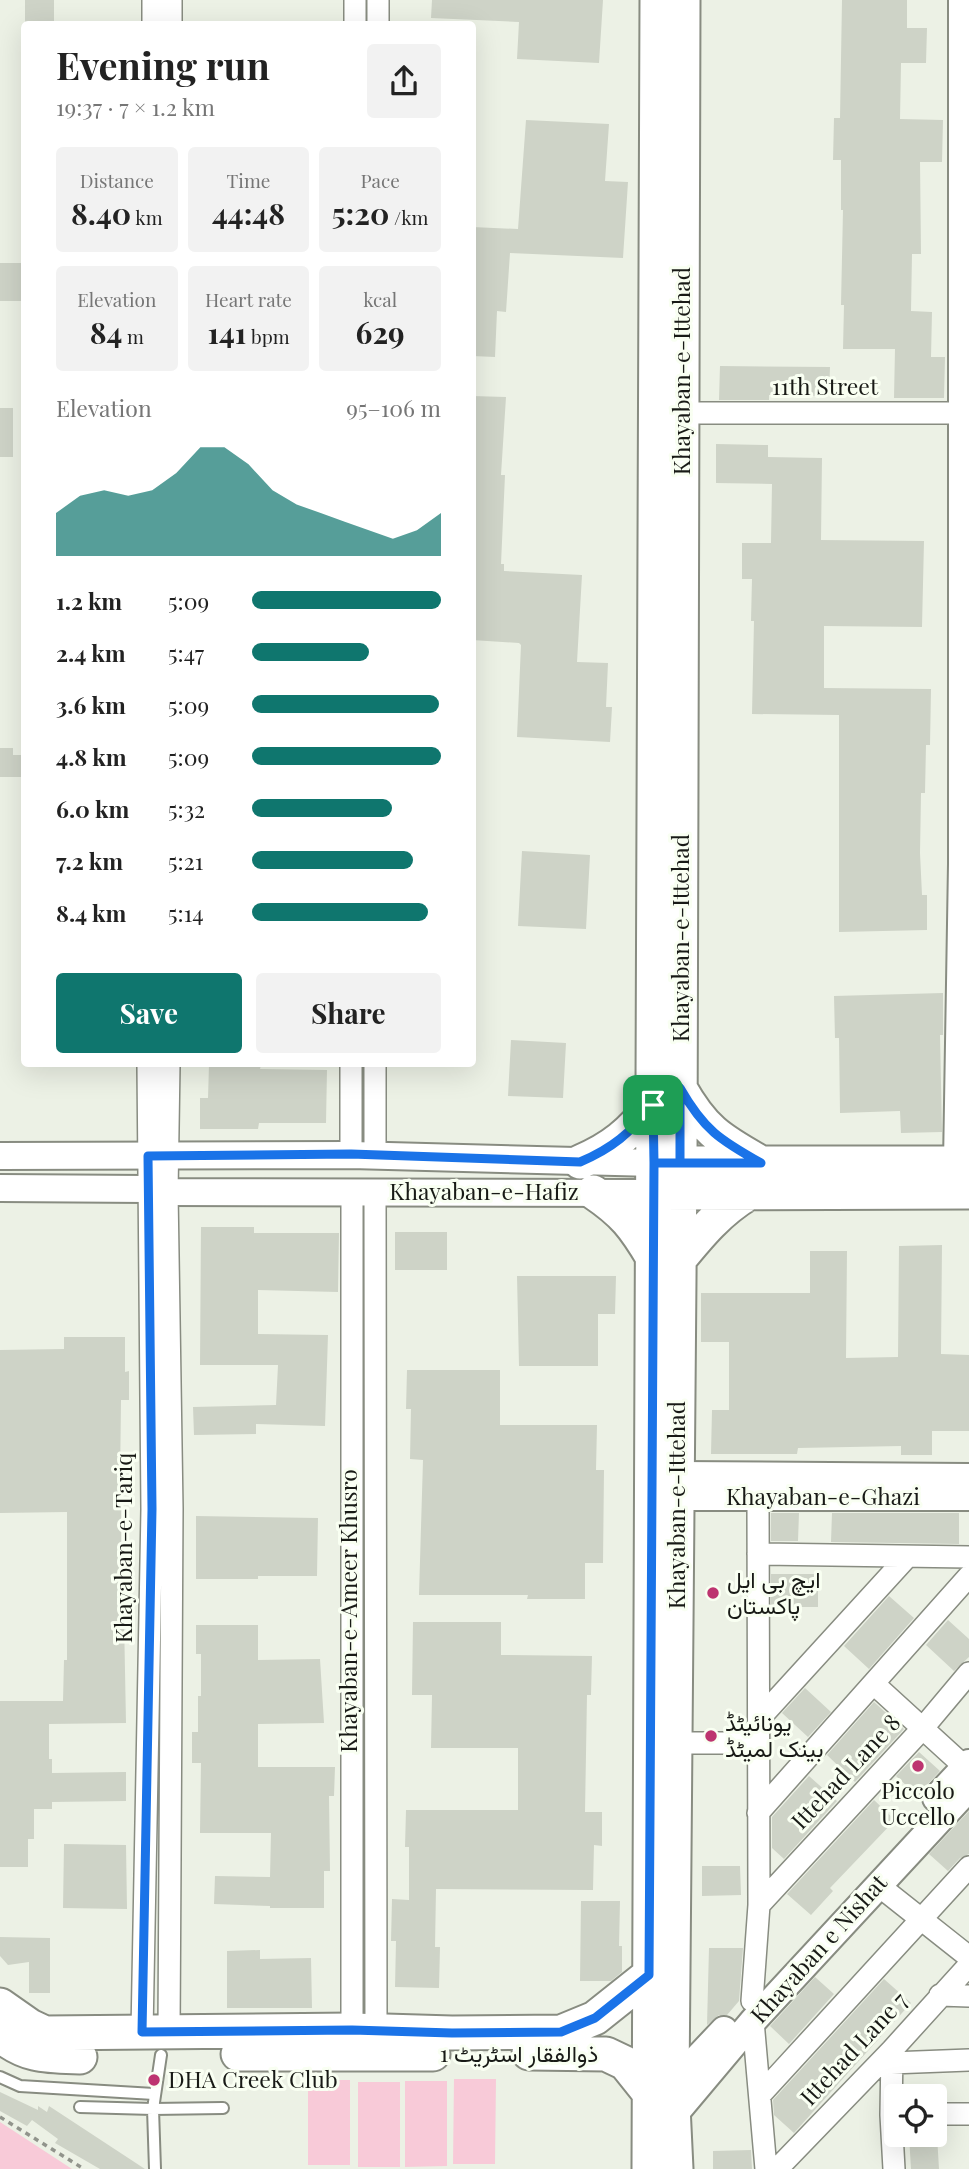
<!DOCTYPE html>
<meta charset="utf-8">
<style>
:root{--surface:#fff;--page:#f2f2f2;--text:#222;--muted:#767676;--accent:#0f766e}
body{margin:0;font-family:"Playfair Display",Vazirmatn,serif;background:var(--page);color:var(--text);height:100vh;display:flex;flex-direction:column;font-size:26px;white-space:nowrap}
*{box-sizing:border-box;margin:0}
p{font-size:23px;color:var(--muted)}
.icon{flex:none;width:38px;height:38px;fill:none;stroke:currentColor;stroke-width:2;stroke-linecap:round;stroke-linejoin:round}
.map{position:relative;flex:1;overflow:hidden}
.details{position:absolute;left:21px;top:21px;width:455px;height:1046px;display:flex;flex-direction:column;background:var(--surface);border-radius:7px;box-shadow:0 7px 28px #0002}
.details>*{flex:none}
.controls{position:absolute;left:884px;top:2084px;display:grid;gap:14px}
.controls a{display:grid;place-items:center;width:63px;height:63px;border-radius:7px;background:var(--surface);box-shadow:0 7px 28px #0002;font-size:35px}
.pin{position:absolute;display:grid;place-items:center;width:60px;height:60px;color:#fff;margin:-30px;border-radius:14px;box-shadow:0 4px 10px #0006}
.round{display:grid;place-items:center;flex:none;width:74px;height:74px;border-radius:7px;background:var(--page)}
.head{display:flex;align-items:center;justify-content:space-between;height:119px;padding:0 35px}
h1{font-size:38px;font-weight:700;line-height:52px}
.metrics{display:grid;grid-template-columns:repeat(3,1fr);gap:10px;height:119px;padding:7px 35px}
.metrics div{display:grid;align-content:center;border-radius:7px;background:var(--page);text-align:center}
.metrics b{font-size:30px;font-weight:700}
.metrics small{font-size:19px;font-weight:400}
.metrics p{font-size:19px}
.chart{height:196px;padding:14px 35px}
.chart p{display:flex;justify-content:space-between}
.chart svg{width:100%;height:126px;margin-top:7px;fill:var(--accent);opacity:.7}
.action{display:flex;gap:14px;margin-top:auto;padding:14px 35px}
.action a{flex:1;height:80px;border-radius:7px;background:var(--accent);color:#fff;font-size:28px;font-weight:700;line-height:80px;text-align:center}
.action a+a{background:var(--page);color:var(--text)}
ul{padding:0 35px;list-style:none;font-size:23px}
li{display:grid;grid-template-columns:112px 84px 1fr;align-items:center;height:52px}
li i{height:18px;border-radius:9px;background:var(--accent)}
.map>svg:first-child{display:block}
</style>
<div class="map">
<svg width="969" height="2169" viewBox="0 0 969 2169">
<rect width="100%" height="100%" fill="#ecf1e5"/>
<!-- green -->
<path fill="#f8cad8" d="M 454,2079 L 496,2079 L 495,2164 L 453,2164 Z
M 308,2080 L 350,2080 L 350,2165 L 308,2165 Z
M 405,2081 L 447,2081 L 447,2166 L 405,2167 Z
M 358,2082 L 400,2082 L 400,2167 L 358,2167 Z
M 0,2122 L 72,2169 L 0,2169 Z"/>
<!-- building -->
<path fill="#ced3c7" d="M 25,0 L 54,0 L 54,24 L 25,24 Z
M 432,0 L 603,0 L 599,63 L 517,59 L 519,22 L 431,18 Z
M 842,0 L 907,0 L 907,28 L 927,28 L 926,63 L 901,63 L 900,119 L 943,120 L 942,162 L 920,162 L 921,254 L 912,254 L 911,311 L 932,312 L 931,357 L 945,357 L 944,398 L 894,398 L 895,349 L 843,349 L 844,305 L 841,305 L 843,210 L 841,210 L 841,160 L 833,160 L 834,118 L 840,118 Z
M 526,120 L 609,124 L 605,181 L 628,182 L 623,258 L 510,253 L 506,312 L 497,311 L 495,357 L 472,356 L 472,227 L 518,229 Z
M 0,263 L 24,263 L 24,301 L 0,301 Z
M 720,366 L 830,367 L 829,396 L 769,395 L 769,400 L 719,400 Z
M 472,396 L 506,397 L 501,475 L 505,475 L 501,564 L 504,564 L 504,571 L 582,575 L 577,662 L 608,663 L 606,707 L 612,707 L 610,742 L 517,737 L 521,645 L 519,643 L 472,640 Z
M 0,408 L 13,408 L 13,457 L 0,457 Z
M 716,444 L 768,445 L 768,457 L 822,458 L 821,540 L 924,541 L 922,627 L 824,626 L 824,688 L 931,689 L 930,745 L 926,745 L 925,793 L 921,793 L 920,853 L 922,895 L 927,895 L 927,930 L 839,932 L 839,715 L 752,714 L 754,621 L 751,621 L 752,579 L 742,579 L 742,543 L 771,543 L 772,484 L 716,483 Z
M 0,748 L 13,748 L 13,755 L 24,755 L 24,777 L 0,777 Z
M 522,851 L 590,855 L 586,929 L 518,926 Z
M 943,993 L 943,1035 L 940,1035 L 942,1132 L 901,1133 L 900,1111 L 840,1113 L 839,1038 L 835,1038 L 834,996 Z
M 511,1040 L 566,1043 L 563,1098 L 508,1096 Z
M 209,1065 L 261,1065 L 260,1069 L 327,1070 L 326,1123 L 259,1123 L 258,1129 L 200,1129 L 200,1098 L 208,1098 Z
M 201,1227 L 254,1227 L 254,1233 L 339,1233 L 338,1292 L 258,1290 L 258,1334 L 328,1335 L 325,1426 L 256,1424 L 256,1434 L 194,1435 L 193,1407 L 276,1405 L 278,1365 L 200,1365 Z
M 395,1232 L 447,1232 L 447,1270 L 395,1270 Z
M 942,1245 L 941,1354 L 969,1355 L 969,1431 L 932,1431 L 932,1455 L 901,1455 L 901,1446 L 798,1448 L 797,1454 L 711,1454 L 712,1410 L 729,1410 L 729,1342 L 701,1342 L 701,1293 L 810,1293 L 810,1251 L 847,1251 L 846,1358 L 898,1357 L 899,1246 Z
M 517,1276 L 616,1276 L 615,1314 L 598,1314 L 598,1366 L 519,1366 Z
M 64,1337 L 125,1337 L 125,1372 L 129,1371 L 129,1400 L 121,1400 L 120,1481 L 123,1481 L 123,1510 L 121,1510 L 121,1590 L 128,1590 L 128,1619 L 124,1619 L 126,1723 L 49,1724 L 49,1759 L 52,1759 L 52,1773 L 126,1772 L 126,1801 L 52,1802 L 52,1809 L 34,1809 L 34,1839 L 28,1839 L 28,1867 L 0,1867 L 0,1701 L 63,1701 L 64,1660 L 67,1660 L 67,1512 L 0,1513 L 0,1350 L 64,1349 Z
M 407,1370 L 500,1370 L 500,1425 L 597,1425 L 596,1470 L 604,1470 L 603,1563 L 585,1563 L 585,1599 L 527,1599 L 528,1595 L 419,1595 L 423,1460 L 410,1459 L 411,1409 L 406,1409 Z
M 771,1513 L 799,1513 L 798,1541 L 771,1541 Z
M 832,1513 L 959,1513 L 959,1544 L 831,1542 Z
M 196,1516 L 318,1518 L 317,1576 L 258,1576 L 258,1579 L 196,1579 Z
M 771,1574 L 818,1574 L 818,1607 L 771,1607 Z
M 889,1596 L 914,1618 L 869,1669 L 844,1646 Z
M 948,1620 L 969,1639 L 969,1657 L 954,1671 L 926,1645 Z
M 413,1622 L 501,1622 L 501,1655 L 592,1656 L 591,1695 L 587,1695 L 585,1812 L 602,1812 L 602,1846 L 594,1845 L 593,1890 L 436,1889 L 435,1947 L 440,1947 L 439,1988 L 395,1987 L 396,1941 L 391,1941 L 392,1899 L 409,1900 L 409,1847 L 405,1847 L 406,1810 L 518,1810 L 518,1748 L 431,1748 L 432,1695 L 412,1695 Z
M 196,1625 L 258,1625 L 258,1660 L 320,1659 L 324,1723 L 258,1724 L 258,1767 L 335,1767 L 334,1796 L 329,1796 L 330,1871 L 324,1871 L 324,1908 L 270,1908 L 270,1906 L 214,1904 L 215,1876 L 270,1877 L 271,1833 L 200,1833 L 201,1763 L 192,1763 L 192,1732 L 198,1732 L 198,1696 L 201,1696 L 201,1654 L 196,1654 Z
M 805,1688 L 831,1712 L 808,1737 L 782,1713 Z
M 874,1702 L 904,1729 L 855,1782 L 827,1755 Z
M 919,1752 L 940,1771 L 924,1788 L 921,1799 L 896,1776 Z
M 809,1776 L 837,1801 L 784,1859 L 772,1848 L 772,1817 Z
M 874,1800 L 895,1820 L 830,1888 L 833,1891 L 811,1915 L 787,1894 Z
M 969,1811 L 969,1854 L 960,1858 L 948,1871 L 929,1854 Z
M 64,1844 L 126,1845 L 127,1909 L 63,1908 Z
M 702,1866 L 740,1866 L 741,1895 L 702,1896 Z
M 581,1901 L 620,1901 L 619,1946 L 622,1946 L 622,1972 L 611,1981 L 580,1981 Z
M 0,1937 L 50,1938 L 50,1993 L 29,1993 L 29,1962 L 8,1965 L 0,1956 Z
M 709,1948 L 743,1948 L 739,2001 L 727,2015 L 719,2015 L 707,2025 Z
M 260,1950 L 260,1959 L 311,1958 L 312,2008 L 227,2008 L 227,1951 Z
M 815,1977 L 834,1994 L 789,2044 L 770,2026 Z
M 884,1979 L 911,2003 L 794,2133 L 774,2115 L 773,2100 Z
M 0,2092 L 38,2110 L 38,2106 L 47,2112 L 49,2106 L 145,2169 L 100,2169 L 55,2143 L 58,2139 L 32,2120 L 27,2126 L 0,2111 Z
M 909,2135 L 937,2135 L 939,2169 L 911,2169 Z
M 751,2150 L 752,2169 L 713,2169 L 713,2151 Z"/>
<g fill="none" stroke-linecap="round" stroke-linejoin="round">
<!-- service casing -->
<g stroke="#888c81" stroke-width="14">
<path id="service" d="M 0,2077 L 20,2086 L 154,2094
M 80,2107 L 153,2109 L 223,2108
M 155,2169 L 153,2109 L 161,2055"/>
</g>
<!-- minor casing -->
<g stroke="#888c81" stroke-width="24">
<path id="minor" d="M 378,0 L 378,24
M 153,24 L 153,0
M 171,24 L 171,0
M 355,24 L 355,0
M 682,413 L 969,413
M 375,1064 L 375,1156
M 351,1155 L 351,1064
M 352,1192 L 352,2030
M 375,1192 L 376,2031
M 758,1554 L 969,1557
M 874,1684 L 965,1767
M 759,1719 L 907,1557
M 676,1743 L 758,1743
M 758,1813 L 969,1576
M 878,1885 L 969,1957
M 759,1905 L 922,1729 L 969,1673
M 940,1995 L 969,1996
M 752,2001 L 759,1905 L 758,1496
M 753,2021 L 766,2169
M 142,2032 L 152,1509 L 148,1064
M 169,2032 L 172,1508 L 167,1192 L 169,1064
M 892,2050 L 891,2115 L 894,2169
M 891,2063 L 969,2060
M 761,2094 L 969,1867
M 934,2114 L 969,2114
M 777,2169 L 892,2050 L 969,1965"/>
</g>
<!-- tertiary casing -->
<g stroke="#888c81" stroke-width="30">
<path id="tertiary" d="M 0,1156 L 351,1155 L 654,1163
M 957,1163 L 962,864 L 962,0
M 0,1188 L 147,1189 L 167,1192 L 653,1193
M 677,1475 L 969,1477
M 676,1497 L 969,1497
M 936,1798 L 969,1763
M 672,2085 L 724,2030
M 674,2115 L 753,2021 L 969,1788"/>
</g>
<!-- primary casing -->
<g stroke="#888c81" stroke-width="37">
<path id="primary" d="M 680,1088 C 703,1129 719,1139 758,1161
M 580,1162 C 613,1148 630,1133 653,1105
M 660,1163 L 969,1163
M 593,1192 C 624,1213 634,1226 653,1258
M 656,1193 L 969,1192
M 678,1261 C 700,1234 719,1211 749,1193
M 0,2005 L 30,2026 L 45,2033 L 352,2030 L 452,2033 L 561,2032 L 595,2018 L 649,1975
M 0,2035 C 26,2057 47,2056 80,2057
M 529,2053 L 606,2054 L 625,2063 L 649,2093
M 238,2054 L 433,2054
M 649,2169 L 657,0
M 676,2169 L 672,2085 L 680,1163 L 683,0"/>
</g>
<!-- path -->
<path stroke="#91948c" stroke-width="3.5" stroke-dasharray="5 5" stroke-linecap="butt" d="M 0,2117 L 84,2169"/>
<!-- service -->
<use href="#service" stroke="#fff" stroke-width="10"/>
<!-- minor -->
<use href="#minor" stroke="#fff" stroke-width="21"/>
<!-- tertiary -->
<use href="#tertiary" stroke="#fff" stroke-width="26"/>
<!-- primary -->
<use href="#primary" stroke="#fff" stroke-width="33"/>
</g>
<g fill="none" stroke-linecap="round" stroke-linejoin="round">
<!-- route casing -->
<g stroke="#fff" stroke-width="14">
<path id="route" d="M 653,1105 C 630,1133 613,1148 580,1162 L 351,1154 L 148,1156 L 152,1509 L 142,2032 L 352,2030 L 452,2033 L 561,2032 L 595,2018 L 649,1975 L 654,1163 L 680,1163 L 680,1088 C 704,1130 720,1140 761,1163 L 654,1163 L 653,1105"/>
</g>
<!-- route -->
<use href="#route" stroke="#1a73e8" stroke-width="9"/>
</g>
<!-- markers -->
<g fill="#bd3470" stroke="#f9fff2" stroke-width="2.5">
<circle cx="713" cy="1593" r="7"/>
<circle cx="711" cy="1736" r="7"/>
<circle cx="918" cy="1766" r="7"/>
<circle cx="154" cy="2080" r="7"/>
</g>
<g text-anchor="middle" stroke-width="6" stroke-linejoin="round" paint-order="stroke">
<!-- street labels -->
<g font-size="23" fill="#181a16" stroke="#f9fff2">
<text transform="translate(682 371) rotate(-90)" y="8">Khayaban-e-Ittehad</text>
<text x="825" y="395">11th Street</text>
<text transform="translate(681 938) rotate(-90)" y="8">Khayaban-e-Ittehad</text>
<text x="484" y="1200">Khayaban-e-Hafiz</text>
<text x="823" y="1505">Khayaban-e-Ghazi</text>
<text transform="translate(677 1505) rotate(-90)" y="8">Khayaban-e-Ittehad</text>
<text transform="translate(124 1548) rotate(-90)" y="8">Khayaban-e-Tariq</text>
<text transform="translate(349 1611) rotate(-90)" y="8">Khayaban-e-Ameer Khusro</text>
<text transform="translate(846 1772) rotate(-47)" y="8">Ittehad Lane 8</text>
<text transform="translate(819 1949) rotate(-48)" y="8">Khayaban e Nishat</text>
<text transform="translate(854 2049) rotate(-47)" y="8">Ittehad Lane 7</text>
<text x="519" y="2062">ذوالفقار اسٹریٹ 1</text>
</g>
<!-- poi labels -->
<g font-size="23" fill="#181a16" stroke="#f9fff2" text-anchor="start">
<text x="727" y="1588">ایچ بی ایل<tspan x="727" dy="26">پاکستان</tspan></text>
<text x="725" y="1731">یونائیٹڈ<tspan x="725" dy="26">بینک لمیٹڈ</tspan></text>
<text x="918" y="1799" text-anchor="middle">Piccolo<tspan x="918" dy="26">Uccello</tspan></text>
<text x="168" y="2088">DHA Creek Club</text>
</g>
</g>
</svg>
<div class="controls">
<a><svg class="icon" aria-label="locate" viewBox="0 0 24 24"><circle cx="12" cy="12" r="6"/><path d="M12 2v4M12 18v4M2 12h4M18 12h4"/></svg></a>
</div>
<div class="pin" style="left:653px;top:1105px;background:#1e9e55"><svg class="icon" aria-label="arrive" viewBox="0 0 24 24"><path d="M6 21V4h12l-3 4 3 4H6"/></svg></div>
<section class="details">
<div class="head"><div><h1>Evening run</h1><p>19:37 · 7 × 1.2 km</p></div><a class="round"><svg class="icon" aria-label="share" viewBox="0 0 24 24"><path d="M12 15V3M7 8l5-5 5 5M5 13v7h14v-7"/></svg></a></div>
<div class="metrics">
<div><p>Distance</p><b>8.40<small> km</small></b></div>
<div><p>Time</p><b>44:48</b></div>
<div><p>Pace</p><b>5:20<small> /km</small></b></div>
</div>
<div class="metrics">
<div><p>Elevation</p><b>84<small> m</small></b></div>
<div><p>Heart rate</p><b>141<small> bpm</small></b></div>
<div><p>kcal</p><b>629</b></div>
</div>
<div class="chart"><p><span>Elevation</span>95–106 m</p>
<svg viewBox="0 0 160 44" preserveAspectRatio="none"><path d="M0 44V29L10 23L20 21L30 23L40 21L50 15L60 6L70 6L80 12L90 21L100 26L110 29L120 32L130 35L140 38L150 35L160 29V44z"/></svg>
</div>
<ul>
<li><b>1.2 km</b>5:09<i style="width:100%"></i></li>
<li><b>2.4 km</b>5:47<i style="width:62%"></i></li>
<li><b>3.6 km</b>5:09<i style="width:99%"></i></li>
<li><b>4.8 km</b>5:09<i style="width:100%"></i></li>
<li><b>6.0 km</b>5:32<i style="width:74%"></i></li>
<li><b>7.2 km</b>5:21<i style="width:85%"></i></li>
<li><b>8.4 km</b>5:14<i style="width:93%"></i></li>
</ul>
<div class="action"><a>Save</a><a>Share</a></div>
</section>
</div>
